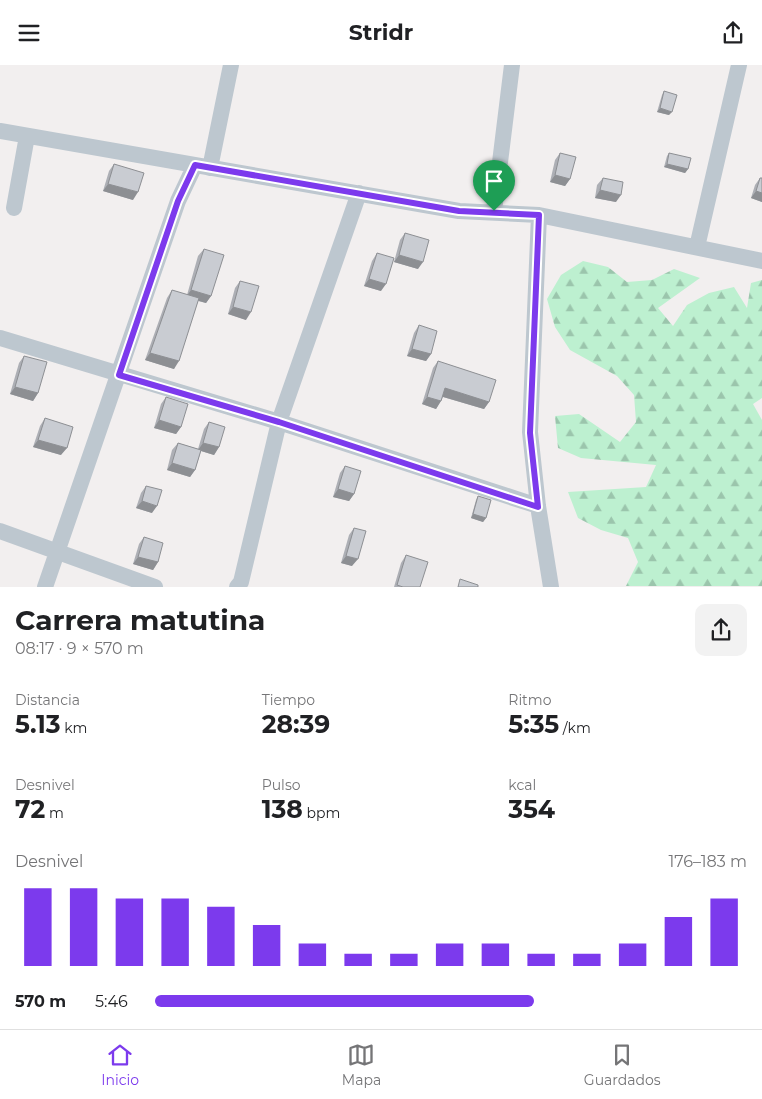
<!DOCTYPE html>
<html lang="es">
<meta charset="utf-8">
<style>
:root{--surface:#fff;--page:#f2f2f2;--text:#202124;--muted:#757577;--line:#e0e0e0;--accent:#7c3aed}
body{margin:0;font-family:Montserrat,sans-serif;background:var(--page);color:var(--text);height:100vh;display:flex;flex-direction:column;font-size:19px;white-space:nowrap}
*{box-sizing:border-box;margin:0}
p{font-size:16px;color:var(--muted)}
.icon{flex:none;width:28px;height:28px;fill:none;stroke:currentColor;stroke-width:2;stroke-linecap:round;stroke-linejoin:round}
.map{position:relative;height:522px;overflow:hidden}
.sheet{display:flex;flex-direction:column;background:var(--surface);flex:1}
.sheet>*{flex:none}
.pin{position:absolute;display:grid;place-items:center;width:42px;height:42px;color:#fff;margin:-51px -21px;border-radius:50% 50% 50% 0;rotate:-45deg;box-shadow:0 0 5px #0007}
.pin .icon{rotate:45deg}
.round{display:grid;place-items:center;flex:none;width:52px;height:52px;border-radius:10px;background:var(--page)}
.head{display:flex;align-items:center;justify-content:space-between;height:85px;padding:0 15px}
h1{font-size:28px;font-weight:700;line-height:38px}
.stats{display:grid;grid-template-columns:repeat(3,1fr);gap:8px;height:85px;padding:5px 15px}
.stats div{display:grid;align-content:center}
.stats b{font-size:25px;font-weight:700}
.stats small{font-size:14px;font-weight:400}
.stats p{font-size:14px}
.chart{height:140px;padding:10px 15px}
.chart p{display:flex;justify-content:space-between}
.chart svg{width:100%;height:90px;margin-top:5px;stroke:var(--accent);stroke-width:6}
ul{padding:0 15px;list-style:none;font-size:16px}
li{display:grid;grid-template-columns:80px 60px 1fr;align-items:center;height:38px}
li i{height:12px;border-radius:6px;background:var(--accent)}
header{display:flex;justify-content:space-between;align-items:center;height:65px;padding:0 15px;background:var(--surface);font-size:22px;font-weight:700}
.tabs{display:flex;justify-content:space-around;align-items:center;height:70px;border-top:1px solid var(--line);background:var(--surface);font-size:14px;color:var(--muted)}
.tabs a{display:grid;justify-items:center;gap:2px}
.tabs .on{color:var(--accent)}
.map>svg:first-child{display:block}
</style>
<header><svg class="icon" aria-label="menu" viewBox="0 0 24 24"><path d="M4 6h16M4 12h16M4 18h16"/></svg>Stridr<svg class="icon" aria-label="share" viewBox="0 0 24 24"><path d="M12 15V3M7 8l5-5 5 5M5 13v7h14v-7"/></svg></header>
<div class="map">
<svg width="762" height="522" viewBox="0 0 762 522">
<defs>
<pattern id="forest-firs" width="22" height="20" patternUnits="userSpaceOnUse" patternTransform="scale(1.25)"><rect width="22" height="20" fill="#bdf0d0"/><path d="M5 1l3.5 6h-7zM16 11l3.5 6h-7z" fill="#9bc5ac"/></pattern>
</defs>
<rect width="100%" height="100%" fill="#f2efef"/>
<!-- forest -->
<path fill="url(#forest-firs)" d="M 583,196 L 608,202 L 627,217 L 652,215 L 674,204 L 700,213 L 658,243 L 673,261 L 687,240 L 709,228 L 734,222 L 747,243 L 751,218 L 762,215 L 762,333 L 753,339 L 762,355 L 762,521 L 626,521 L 638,497 L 628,473 L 601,465 L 578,453 L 568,427 L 646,422 L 656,400 L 581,393 L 558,383 L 555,351 L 579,349 L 620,377 L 636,357 L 634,330 L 617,311 L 570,285 L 555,262 L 547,234 L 561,210 Z"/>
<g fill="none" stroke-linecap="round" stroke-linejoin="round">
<!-- minor -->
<path stroke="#bdc7cf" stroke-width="16" d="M 0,66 L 459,146 L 539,150 L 762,196
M 210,103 L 231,0
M 14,143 L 27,71
M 494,146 L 512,0
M 539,150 L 530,367 L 538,441 L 551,522
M 697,182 L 739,0
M 0,273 L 279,357 L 538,441
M 0,466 L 155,522
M 45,522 L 178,136 L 195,100
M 237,522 L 241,517 L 279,357 L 359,128"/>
</g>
<!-- wall -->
<path fill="#adafb5" d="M 664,26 L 669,50 L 657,47 L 662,30 Z
M 560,88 L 570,114 L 565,121 L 550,117 L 555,95 Z
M 669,88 L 688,104 L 685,108 L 664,102 L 667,91 Z
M 114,99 L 133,135 L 103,126 L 109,106 Z
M 603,113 L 616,137 L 595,133 L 597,120 Z
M 760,113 L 762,113 L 762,137 L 751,133 L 755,120 Z
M 405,168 L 418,204 L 394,197 L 400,175 Z
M 204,184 L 211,231 L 206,238 L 198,236 L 174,304 L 145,295 L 167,233 L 172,225 L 187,230 L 198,191 Z
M 377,188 L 381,226 L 364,221 L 372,196 Z
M 240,216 L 246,255 L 228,249 L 235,223 Z
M 419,260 L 431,289 L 426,296 L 407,291 L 414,268 Z
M 24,291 L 38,328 L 33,336 L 10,329 L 19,298 Z
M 438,296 L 489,337 L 484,344 L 443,332 L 436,344 L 422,339 L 433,303 Z
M 166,332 L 181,362 L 176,369 L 154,363 L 161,339 Z
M 45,353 L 61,390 L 33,382 L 40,361 Z
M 209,357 L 219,382 L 214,390 L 201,386 L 195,405 L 190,412 L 167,405 L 172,385 L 178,378 L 198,384 L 204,364 Z
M 345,401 L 354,429 L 349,436 L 333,432 L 340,408 Z
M 146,421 L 152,448 L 136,443 L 141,428 Z
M 478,431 L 486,453 L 483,457 L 471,453 L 476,435 Z
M 354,463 L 352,501 L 341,498 L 349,470 Z
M 144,472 L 158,497 L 153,505 L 133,499 L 139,479 Z
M 406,490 L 420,522 L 394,522 L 401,498 Z"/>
<!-- shaded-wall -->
<path fill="#8d8f93" d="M 660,43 L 672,47 L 669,50 L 657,47 Z
M 667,99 L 688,104 L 685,108 L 664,102 Z
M 555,110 L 570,114 L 565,121 L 550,117 Z
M 108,119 L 138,127 L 133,135 L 103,126 Z
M 600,125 L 621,130 L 616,137 L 595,133 Z
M 756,126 L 762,128 L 762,137 L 751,133 Z
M 399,190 L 423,197 L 418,204 L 394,197 Z
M 369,214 L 386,219 L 381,226 L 364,221 Z
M 191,225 L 211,231 L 206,238 L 186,232 Z
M 233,242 L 251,247 L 246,255 L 228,249 Z
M 412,284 L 431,289 L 426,296 L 407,291 Z
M 150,288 L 179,296 L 174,304 L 145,295 Z
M 15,322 L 38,328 L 33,336 L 10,329 Z
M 445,323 L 489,337 L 484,344 L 440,331 Z
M 427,332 L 441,336 L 436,344 L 422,339 Z
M 159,355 L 181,362 L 176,369 L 154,363 Z
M 38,375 L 67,383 L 61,390 L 33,382 Z
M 203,378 L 219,382 L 214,390 L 198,385 Z
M 172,398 L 195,405 L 190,412 L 167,405 Z
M 338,424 L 354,429 L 349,436 L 333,432 Z
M 142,436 L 157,441 L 152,448 L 136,443 Z
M 473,449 L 486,453 L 483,457 L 471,453 Z
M 346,491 L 358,494 L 352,501 L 341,498 Z
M 138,492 L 158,497 L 153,505 L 133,499 Z"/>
<!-- building -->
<path fill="#c9ccd2" stroke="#8d8f93" d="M 664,26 L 677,30 L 672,47 L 660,43 Z
M 560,88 L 576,92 L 570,114 L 555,110 Z
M 669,88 L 691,93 L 688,104 L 667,99 Z
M 114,99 L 144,108 L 138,127 L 108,119 Z
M 603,113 L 623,117 L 621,130 L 600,125 Z
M 760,113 L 762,113 L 762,128 L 756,126 Z
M 405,168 L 429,175 L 423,197 L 399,190 Z
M 204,184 L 224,190 L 211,231 L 191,225 Z
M 377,188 L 394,193 L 386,219 L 369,214 Z
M 240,216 L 259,221 L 251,247 L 233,242 Z
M 172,225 L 199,233 L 179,296 L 150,288 Z
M 419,260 L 437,266 L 431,289 L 412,284 Z
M 24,291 L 47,297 L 38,328 L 15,322 Z
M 438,296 L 496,315 L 489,337 L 445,323 L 441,336 L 427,332 Z
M 166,332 L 188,339 L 181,362 L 159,355 Z
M 45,353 L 73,362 L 67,383 L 38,375 Z
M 209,357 L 225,362 L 219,382 L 203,378 Z
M 178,378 L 201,385 L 195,405 L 172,398 Z
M 345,401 L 361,406 L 354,429 L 338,424 Z
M 146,421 L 162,425 L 157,441 L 142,436 Z
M 478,431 L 491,435 L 486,453 L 473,449 Z
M 354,463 L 366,466 L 358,494 L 346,491 Z
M 144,472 L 163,478 L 158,497 L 138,492 Z
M 406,490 L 428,497 L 420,522 L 403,522 L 397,520 Z
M 460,514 L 478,520 L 478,522 L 458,522 Z"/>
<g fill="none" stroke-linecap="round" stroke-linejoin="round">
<!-- route casing -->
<g stroke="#fff" stroke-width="10">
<path id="route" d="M 195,100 L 459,146 L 539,150 L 530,368 L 538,442 L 279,357 L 119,310 L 178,136 Z"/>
</g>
<!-- route -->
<use href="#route" stroke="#7c3aed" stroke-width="6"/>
</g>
</svg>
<div class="pin" style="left:494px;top:146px;background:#1e9e55"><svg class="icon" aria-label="arrive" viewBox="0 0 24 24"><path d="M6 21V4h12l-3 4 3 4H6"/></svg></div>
</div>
<section class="sheet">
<div class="head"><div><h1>Carrera matutina</h1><p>08:17 · 9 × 570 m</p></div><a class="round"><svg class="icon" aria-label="share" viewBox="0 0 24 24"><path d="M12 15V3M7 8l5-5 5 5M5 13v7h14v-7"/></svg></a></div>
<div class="stats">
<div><p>Distancia</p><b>5.13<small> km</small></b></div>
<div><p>Tiempo</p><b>28:39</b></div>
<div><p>Ritmo</p><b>5:35<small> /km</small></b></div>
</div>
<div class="stats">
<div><p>Desnivel</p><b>72<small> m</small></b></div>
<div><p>Pulso</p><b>138<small> bpm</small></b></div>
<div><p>kcal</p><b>354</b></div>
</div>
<div class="chart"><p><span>Desnivel</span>176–183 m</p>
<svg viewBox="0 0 160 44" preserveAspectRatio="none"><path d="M5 44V6M15 44V6M25 44V11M35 44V11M45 44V15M55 44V24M65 44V33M75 44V38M85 44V38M95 44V33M105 44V33M115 44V38M125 44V38M135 44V33M145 44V20M155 44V11"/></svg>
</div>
<ul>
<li><b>570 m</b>5:46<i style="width:64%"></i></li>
</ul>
</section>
<nav class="tabs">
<a class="on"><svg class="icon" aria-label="home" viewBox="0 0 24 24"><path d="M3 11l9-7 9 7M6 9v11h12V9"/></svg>Inicio</a>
<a><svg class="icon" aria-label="map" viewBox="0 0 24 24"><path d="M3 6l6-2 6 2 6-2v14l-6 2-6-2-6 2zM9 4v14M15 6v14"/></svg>Mapa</a>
<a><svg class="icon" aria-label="saved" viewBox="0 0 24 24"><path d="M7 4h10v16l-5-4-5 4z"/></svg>Guardados</a>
</nav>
